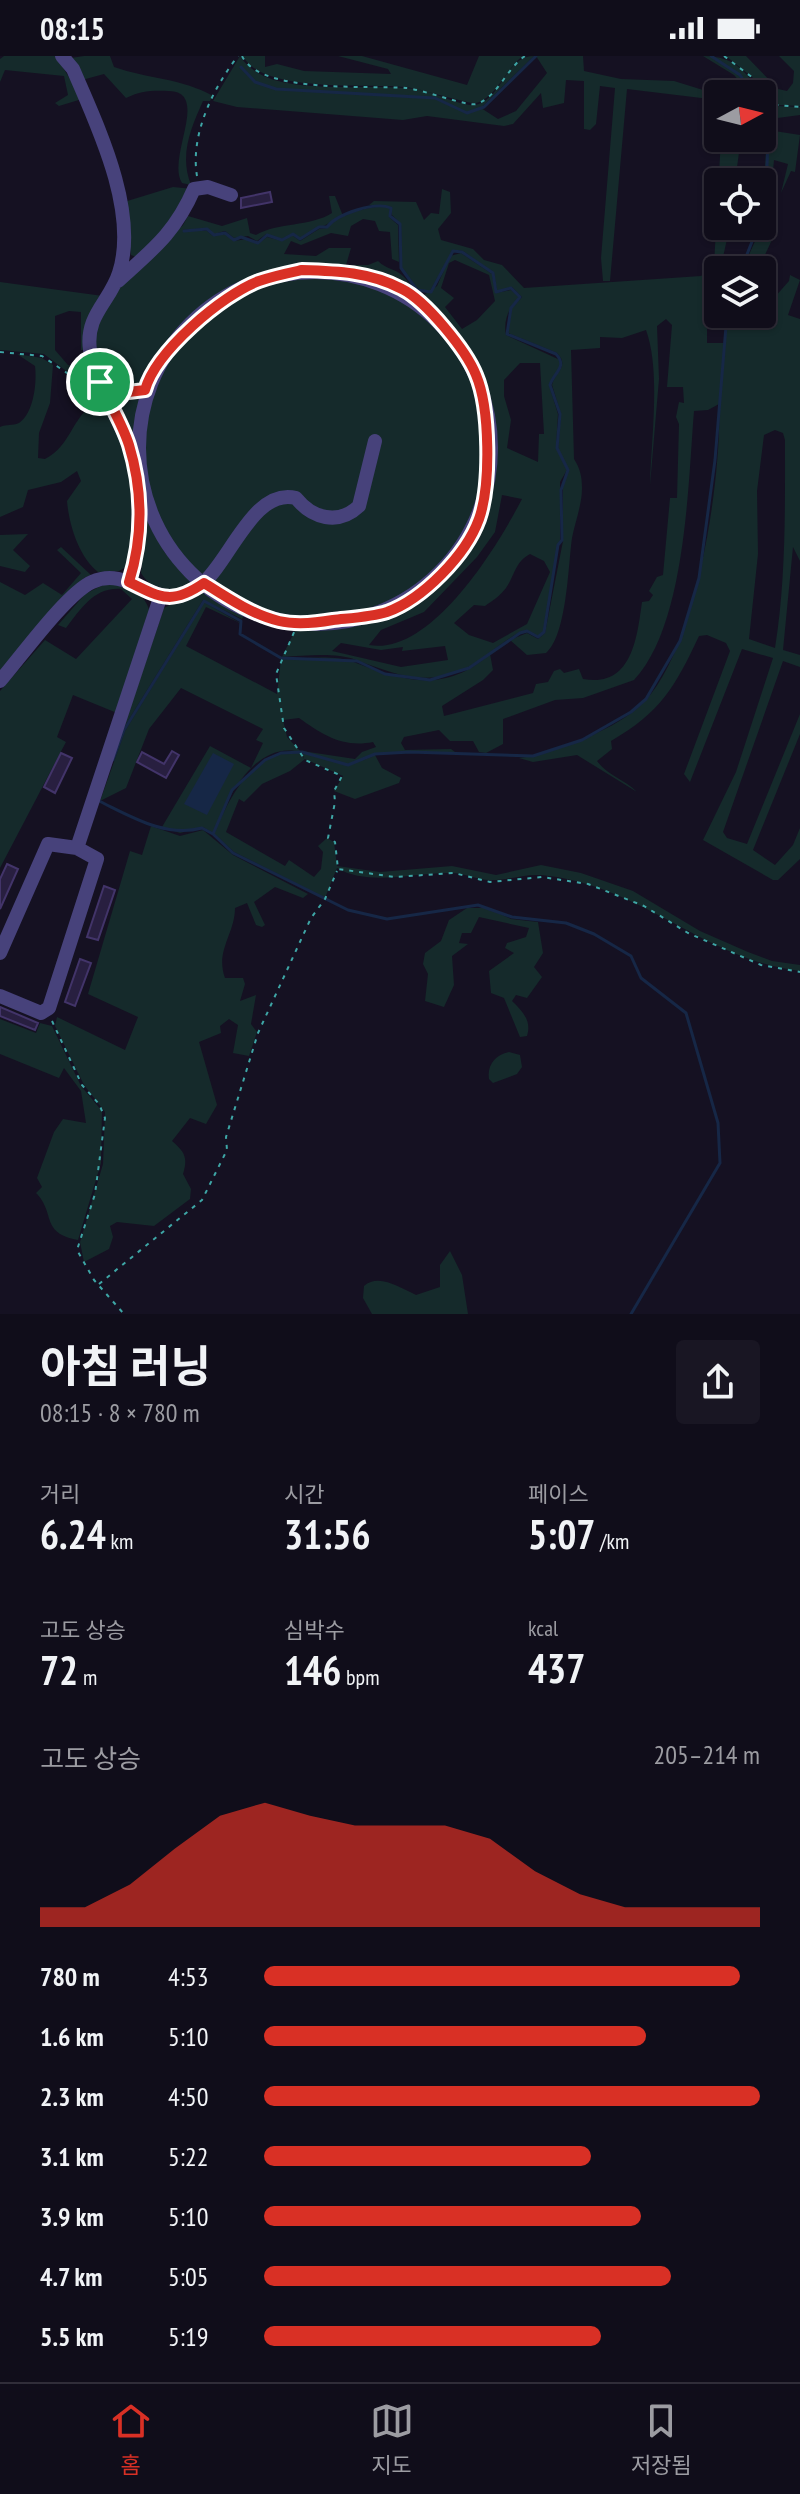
<!DOCTYPE html>
<html lang="ko">
<meta charset="utf-8">
<style>
:root{--surface:#100d1a;--page:#191623;--text:#f1f3f6;--muted:#9c9ca2;--line:#302d39;--accent:#d93025}
body{margin:0;font-family:"PT Sans Narrow","Noto Sans KR",sans-serif;background:var(--page);color:var(--text);height:100vh;display:flex;flex-direction:column;font-size:30px;white-space:nowrap}
*{box-sizing:border-box;margin:0}
p{font-size:26px;color:var(--muted)}
.icon{flex:none;width:44px;height:44px;fill:none;stroke:currentColor;stroke-width:2;stroke-linecap:round;stroke-linejoin:round}
.map{position:relative;height:1258px;overflow:hidden}
.sheet{display:flex;flex-direction:column;background:var(--surface);flex:1}
.sheet>*{flex:none}
.needle{width:52px;rotate:83deg}
.buttons{position:absolute;left:704px;top:24px;display:grid;gap:16px}
.buttons a{display:grid;place-items:center;width:72px;height:72px;border-radius:8px;background:var(--surface);box-shadow:0 2px 6px #0004,0 0 0 2px var(--line);font-size:40px}
.pin{position:absolute;display:grid;place-items:center;width:68px;height:68px;color:#fff;margin:-34px;border:4px solid #fff;border-radius:50%;box-shadow:0 2px 8px #0007}
.round{display:grid;place-items:center;flex:none;width:84px;height:84px;border-radius:8px;background:var(--page)}
.head{display:flex;align-items:center;justify-content:space-between;height:136px;padding:0 40px}
h1{font-size:44px;font-weight:700;line-height:60px}
.metrics{display:grid;grid-template-columns:repeat(3,1fr);gap:12px;height:136px;padding:8px 40px}
.metrics div{display:grid;align-content:center}
.metrics b{font-size:40px;font-weight:700}
.metrics small{font-size:22px;font-weight:400}
.metrics p{font-size:22px}
.chart{height:224px;padding:16px 40px}
.chart p{display:flex;justify-content:space-between}
.chart svg{width:100%;height:144px;margin-top:8px;fill:var(--accent);opacity:.7}
ul{padding:0 40px;list-style:none;font-size:26px}
li{display:grid;grid-template-columns:128px 96px 1fr;align-items:center;height:60px}
li i{height:20px;border-radius:10px;background:var(--accent)}
.status{display:flex;justify-content:space-between;align-items:center;height:56px;padding:0 40px;background:var(--surface);direction:ltr}
.status svg{height:22px;fill:currentColor}
.tab-bar{display:flex;justify-content:space-around;align-items:center;height:112px;border-top:2px solid var(--line);background:var(--surface);font-size:22px;color:var(--muted)}
.tab-bar a{display:grid;justify-items:center;gap:4px}
.tab-bar .selected{color:var(--accent)}
.map>svg:first-child{display:block}
</style>
<div class="status"><b>08:15</b><svg viewBox="0 0 49 12"><path d="M0 12V9h3v3zM5 12V6h3v6zM10 12V3h3v9zM15 12V0h3v12zM26 1h20v11H26zM47 4h2v5h-2z"/></svg></div>
<div class="map">
<svg width="800" height="1258" viewBox="0 0 800 1258">
<rect width="100%" height="100%" fill="#151122"/>
<!-- green -->
<path fill="#152a2b" fill-rule="evenodd" d="M 4,0 L 56,0 L 82,43 L 59,50 L 55,47 L 68,39 L 64,20 L 5,14 L 0,26 L 0,3 Z
M 84,0 L 110,0 L 114,11 C 148,23 181,22 213,40 L 210,45 L 203,45 C 191,72 179,99 191,129 L 182,127 C 166,102 211,36 169,35 C 152,34 140,35 126,42 L 104,18 L 82,24 L 71,2 Z
M 240,0 C 247,11 260,20 274,24 C 319,36 370,28 416,33 C 431,35 463,51 475,49 C 502,44 505,0 534,0 L 481,52 L 498,63 L 516,55 L 547,17 L 536,0 L 583,0 L 584,15 L 621,23 L 674,25 L 716,38 L 718,44 L 627,33 L 610,225 L 603,225 L 601,202 L 615,32 L 600,30 L 596,68 L 590,74 L 584,73 L 584,25 L 566,24 L 564,47 L 543,52 L 541,37 L 513,68 L 504,70 L 427,60 L 403,64 L 237,51 L 213,45 Z
M 243,0 L 265,0 L 265,11 L 277,8 L 304,15 L 391,18 L 388,13 L 338,0 L 362,0 L 467,29 L 479,0 L 523,0 C 506,12 497,41 476,47 C 471,49 419,32 405,31 C 368,28 261,37 243,0 Z
M 703,0 C 747,0 747,29 777,50 L 800,51 L 800,59 L 770,63 L 768,74 L 800,79 L 795,116 L 791,115 L 781,137 L 788,108 L 774,104 L 768,169 L 776,175 L 758,214 L 742,214 L 762,170 L 767,74 L 762,61 L 762,38 L 751,38 L 734,19 Z
M 726,0 L 746,0 L 778,33 L 787,35 L 793,27 L 794,15 L 779,0 L 800,0 L 800,50 L 777,49 L 753,22 Z
M 721,82 L 741,82 L 735,126 L 718,126 L 718,170 L 730,170 L 716,232 L 703,263 L 707,267 L 707,287 L 725,287 L 728,258 L 762,258 L 762,240 L 774,242 L 789,225 L 790,219 L 800,224 L 788,259 L 800,263 L 800,505 L 793,491 L 783,594 L 800,599 L 800,611 L 783,605 L 723,776 L 727,782 L 747,788 L 800,658 L 800,678 L 753,794 L 775,809 L 793,789 L 800,772 L 800,803 L 778,824 L 773,824 L 703,784 L 736,716 L 773,602 L 742,593 L 690,726 L 684,718 L 730,595 L 726,587 L 707,579 L 699,580 C 675,631 661,656 611,685 L 612,693 L 597,705 C 607,719 624,723 637,736 L 577,699 L 533,706 L 519,702 C 554,698 620,672 645,645 C 697,590 722,422 719,348 L 708,354 L 694,355 C 688,428 686,569 634,624 L 583,642 L 555,644 L 503,663 L 503,688 L 486,697 L 479,696 L 473,685 L 450,685 L 439,674 L 404,681 L 401,687 L 405,694 L 451,693 L 455,696 L 375,698 L 362,705 L 375,699 L 382,712 L 401,722 L 399,727 L 355,743 L 334,735 L 343,720 L 305,703 L 290,715 L 262,728 L 244,746 L 239,743 L 226,776 L 285,810 L 289,804 L 314,821 L 321,813 L 323,796 L 318,790 L 327,782 L 334,786 L 337,810 L 380,816 L 452,810 L 496,819 L 541,809 L 581,817 L 633,835 L 700,875 L 748,896 L 772,905 L 800,909 L 800,915 C 704,904 641,828 541,819 C 524,818 509,824 492,824 C 479,825 465,817 451,817 C 416,816 369,831 337,812 L 325,842 L 234,796 L 214,778 C 228,745 255,687 301,697 L 304,703 L 302,695 L 355,703 L 362,696 L 376,691 L 373,686 C 343,692 323,679 299,662 L 283,664 L 287,681 L 301,696 C 254,684 227,743 213,777 L 203,771 L 180,777 L 162,771 L 210,690 L 251,712 L 263,687 L 256,684 L 263,673 L 181,632 L 149,673 L 126,732 L 100,745 L 125,675 L 204,546 L 240,567 L 206,551 L 186,590 L 277,638 L 281,603 C 304,603 335,598 356,607 C 407,626 445,637 490,598 L 493,614 L 483,624 L 442,650 L 444,660 L 533,637 L 536,628 L 548,626 L 554,615 L 560,613 L 564,617 L 579,613 L 583,623 C 632,632 637,582 642,546 L 649,545 L 653,539 L 649,535 L 657,521 L 663,519 L 670,442 L 677,442 L 679,368 L 676,361 L 679,346 L 684,347 L 683,331 L 667,331 L 672,269 L 666,263 L 657,270 L 659,323 L 650,429 C 651,384 661,315 646,274 L 622,282 L 600,281 L 600,292 L 571,294 L 574,403 C 580,412 582,421 582,432 C 582,449 575,466 572,482 C 568,511 567,579 546,597 L 527,599 L 510,584 L 527,577 L 538,583 L 545,577 L 563,485 L 563,427 L 569,414 L 558,392 L 561,358 L 552,329 C 555,315 570,311 557,297 L 508,277 L 512,252 L 522,241 L 512,231 L 497,235 L 494,217 L 463,195 L 453,194 L 430,235 L 418,233 L 402,212 L 401,168 L 392,159 L 392,151 L 369,149 L 374,145 L 416,146 L 424,164 L 431,157 L 439,158 L 442,133 L 450,136 L 451,157 L 438,173 L 441,184 L 473,193 L 484,204 L 502,209 L 524,232 L 701,220 L 714,209 ZM 775,374 L 783,377 L 785,384 C 785,453 786,524 775,592 L 749,583 L 758,498 L 757,435 L 764,379 Z
M 173,131 L 193,133 L 185,154 L 136,201 L 131,199 L 124,146 Z
M 329,140 L 335,140 L 343,160 L 300,182 L 293,177 L 282,183 L 266,178 L 257,185 L 248,180 L 234,182 L 225,175 L 214,178 L 207,172 L 183,174 L 207,175 L 213,180 L 225,178 L 234,185 L 247,183 L 258,188 L 267,181 L 282,185 L 292,179 L 300,185 L 319,173 L 327,172 C 338,159 374,147 390,152 L 389,161 L 398,169 L 399,206 L 392,203 L 390,176 L 379,175 L 375,165 L 363,163 L 351,170 L 348,180 L 331,177 L 301,189 L 291,185 L 284,198 L 316,200 L 329,192 L 351,192 L 346,209 L 368,209 L 378,205 C 386,213 396,213 403,220 C 410,227 413,234 424,239 L 437,230 L 450,200 L 461,197 L 492,218 L 496,237 L 511,234 L 519,241 C 509,252 503,264 506,279 L 560,304 L 560,311 L 549,329 L 558,358 L 556,392 L 567,414 L 560,426 L 560,484 L 543,576 L 538,580 L 527,574 L 520,576 C 498,588 480,608 457,616 C 420,630 390,616 356,604 C 335,596 305,600 282,601 L 298,568 L 385,558 L 400,551 L 416,542 L 464,491 L 480,464 L 487,399 L 486,352 L 478,319 L 470,304 L 427,252 L 404,233 L 361,217 L 301,214 L 258,224 L 230,240 L 184,277 L 154,311 L 142,332 L 109,329 C 104,319 95,305 94,294 C 92,235 146,205 183,169 L 188,160 L 222,170 L 247,162 L 250,177 L 256,179 C 278,166 310,171 332,157 ZM 455,204 L 489,219 L 495,245 L 477,264 L 462,273 L 445,251 L 454,242 L 441,232 L 449,207 ZM 520,307 L 540,307 L 544,378 L 539,378 L 538,406 L 507,392 L 511,364 L 504,340 L 504,324 ZM 502,439 L 522,443 C 497,491 431,600 369,589 L 381,574 L 424,556 L 477,501 L 495,476 ZM 530,498 L 544,505 L 550,516 L 527,568 L 493,587 L 469,579 L 454,567 L 474,549 L 485,550 C 492,545 500,540 506,532 C 515,519 515,506 530,498 ZM 341,587 L 381,594 L 403,591 L 402,595 L 445,590 L 448,604 L 401,611 L 332,595 Z
M 302,216 L 375,223 L 403,235 L 425,253 L 476,320 L 483,352 L 485,399 L 478,463 L 462,490 L 415,539 L 385,555 L 292,565 C 264,562 234,546 212,529 L 214,522 C 230,497 259,434 295,444 C 312,465 340,472 361,451 L 377,385 L 373,385 L 357,448 C 337,467 313,459 298,440 C 257,430 231,489 208,516 L 201,518 C 145,509 130,369 148,327 C 165,291 223,240 260,226 C 274,221 288,219 302,216 Z
M 0,226 L 103,240 L 86,294 L 81,294 L 81,256 L 69,255 L 55,260 L 55,294 L 68,309 L 91,312 L 98,332 L 78,324 L 44,298 L 0,294 Z
M 17,298 L 42,302 L 53,309 L 50,347 L 39,377 L 38,402 L 45,403 C 72,389 70,363 96,346 L 94,336 L 103,339 L 121,376 L 138,462 L 129,509 L 119,515 L 98,516 C 79,501 69,469 67,445 L 81,425 L 77,415 L 61,426 L 28,434 L 23,451 L 0,461 L 0,371 C 7,368 12,370 19,367 C 34,357 37,326 35,310 Z
M 108,338 L 139,343 C 133,380 143,467 166,498 C 175,509 189,518 200,527 C 180,537 155,540 141,517 L 145,475 Z
M 28,478 L 13,494 L 30,510 L 25,516 L 0,510 L 0,479 Z
M 61,491 L 91,519 L 84,522 L 0,617 L 0,526 L 25,539 L 43,527 L 62,539 L 81,517 L 57,494 Z
M 109,526 C 128,532 145,535 150,557 L 117,657 L 73,639 L 57,681 L 66,686 L 0,812 L 0,635 L 45,584 L 76,603 L 132,543 L 121,533 C 94,531 81,553 66,572 L 58,569 L 85,538 Z
M 202,532 L 247,553 L 242,563 L 203,544 L 123,673 L 164,552 Z
M 151,770 L 180,780 L 203,774 L 233,799 L 308,838 L 303,842 L 275,831 L 254,846 L 265,869 L 262,871 L 256,869 L 247,847 L 235,852 C 235,878 215,895 225,922 L 243,922 L 245,928 L 240,945 L 256,939 L 251,968 L 257,976 L 249,1000 L 233,997 L 238,969 L 229,963 L 220,970 L 221,977 L 199,986 L 217,1049 L 206,1068 L 190,1062 L 172,1085 C 185,1096 188,1102 183,1118 L 191,1133 L 190,1143 L 154,1170 L 117,1166 L 110,1170 L 113,1181 L 109,1193 L 84,1206 L 80,1186 L 103,1108 L 105,1056 L 84,1029 L 55,970 L 57,961 L 125,994 L 138,961 L 88,938 L 130,795 L 142,799 Z
M 467,852 L 488,852 L 511,863 L 538,866 L 543,897 L 534,911 L 542,921 L 527,942 L 516,939 L 512,945 C 522,955 532,964 527,980 L 520,981 L 504,942 L 491,937 L 489,915 L 514,897 L 505,892 L 507,887 L 526,881 L 529,872 L 479,861 L 471,877 L 462,877 L 459,887 L 468,888 L 452,900 L 454,929 L 444,951 L 425,945 L 428,918 L 423,908 L 425,897 L 441,885 L 449,864 Z
M 0,963 L 36,977 L 40,967 L 52,970 L 81,1030 L 102,1055 L 101,1107 L 78,1184 C 40,1177 56,1157 36,1137 L 42,1131 L 37,1122 L 54,1076 L 63,1063 L 86,1067 L 81,1035 L 64,1012 L 59,1022 L 0,998 Z
M 509,996 L 520,999 L 522,1011 L 517,1018 L 493,1027 L 489,1023 C 487,1009 495,999 509,996 Z
M 450,1195 L 462,1219 L 468,1258 L 372,1258 L 363,1242 L 364,1230 C 379,1217 400,1232 416,1239 L 440,1231 L 440,1209 Z"/>
<!-- water -->
<path fill="#162746" d="M 213,697 L 234,708 L 207,759 L 184,748 Z"/>
<g fill="none" stroke-linecap="round" stroke-linejoin="round">
<!-- stream -->
<path stroke="#162746" stroke-width="3" d="M 711,0 L 740,19 L 753,38
M 241,11 L 255,26 L 276,33 L 435,42 L 467,57 L 484,51 L 536,0
M 762,63 C 773,79 765,135 762,156
M 741,214 L 758,170
M 113,704 L 124,674 L 204,545 L 241,565 L 240,578 L 281,602 L 357,605 L 385,618 L 430,624 L 469,612 L 520,577 L 527,575 L 538,581 L 544,576 L 558,489 L 562,484 L 561,434 L 568,414 L 557,392 L 560,358 L 550,329 C 554,316 568,311 556,298 L 507,278 L 511,252 L 520,241 L 511,232 L 496,236 L 493,217 L 462,196 L 453,195 L 431,236 L 417,234 L 401,212 L 400,168 L 390,160 L 391,152 C 375,145 337,158 327,171 L 319,171 L 300,183 L 293,178 L 282,184 L 267,179 L 258,187 L 241,181 L 234,184 L 225,177 L 214,179 L 207,173 L 184,175
M 99,745 C 132,761 166,782 202,772 L 213,778
M 631,1258 L 720,1107 L 718,1067 L 686,957 L 641,922 L 631,900 L 594,878 L 566,867 L 512,861 L 478,849 L 387,863 L 348,854 L 233,797 L 213,778 L 232,734 L 265,704 L 281,697 L 302,696 L 348,709 L 375,698 L 410,696 L 533,700 L 582,684 L 631,656 L 646,643 L 680,585 L 699,522 L 715,404 L 727,258"/>
</g>
<!-- building -->
<path fill="#281f40" stroke="#423469" stroke-width="2" d="M 270,136 L 272,146 L 241,152 L 241,142 Z
M 172,695 L 179,699 L 166,722 L 137,706 L 142,696 L 164,708 Z
M 61,697 L 72,702 L 55,737 L 44,731 Z
M 7,808 L 18,813 L 0,853 L 0,823 Z
M 104,830 L 115,834 L 98,884 L 87,881 Z
M 80,903 L 91,907 L 75,950 L 65,946 Z
M 0,951 L 38,967 L 35,974 L 0,960 Z"/>
<g fill="none" stroke-linecap="round" stroke-linejoin="round">
<!-- path -->
<path stroke="#3ea6a6" stroke-width="2" stroke-dasharray="4 6" stroke-linecap="butt" d="M 242,0 C 260,38 368,29 406,32 C 421,33 468,51 477,48 C 498,40 507,12 525,0
M 724,0 L 753,22 L 777,49 L 800,51
M 197,120 C 190,79 213,32 238,0
M 0,296 L 42,300 L 89,332
M 298,567 L 276,618 L 284,672 L 305,704 L 342,720 L 334,735 L 335,746 L 328,782 L 335,786 L 338,813 L 395,821 L 454,817 L 490,826 L 542,821 L 588,828 L 644,850 L 688,877 L 761,909 L 800,916
M 52,965 L 82,1029 L 99,1048 L 105,1062 L 95,1138 L 77,1194 L 94,1224 L 124,1258
M 99,1228 L 202,1144 L 227,1094 L 226,1081 L 258,977 L 311,862 L 325,843 L 337,815"/>
<!-- minor -->
<path stroke="#47427b" stroke-width="14" d="M 62,0 L 73,13 C 97,69 139,155 119,217 C 110,246 85,259 90,294 C 95,324 112,350 124,378 C 144,424 143,479 129,526
M139 392a176 176 0 1 1 352 0a176 176 0 1 1-352 0Z
M 118,225 C 152,194 175,177 194,133 L 208,131 L 231,139
M 100,326 L 120,337 L 145,334
M 0,625 C 20,602 67,537 92,526 C 134,507 157,565 202,528 C 230,505 254,431 296,442 C 312,462 338,470 359,450 L 375,385
M 77,792 L 160,542
M 0,897 L 48,788 L 77,792 L 97,803 L 49,952 L 41,957 L 0,940"/>
</g>
<g fill="none" stroke-linecap="round" stroke-linejoin="round">
<!-- route casing -->
<g stroke="#fff" stroke-width="16">
<path id="route" d="M 302,214 C 337,215 370,216 402,233 C 426,245 466,294 476,319 C 490,352 491,429 479,463 C 466,499 423,543 387,556 C 371,561 351,562 333,564 C 316,567 296,569 279,565 C 253,559 226,541 204,527 C 172,549 161,542 129,526 C 143,481 143,435 129,389 C 122,367 109,347 100,326 L 120,337 L 145,334 C 156,295 222,239 259,225 C 273,220 288,217 302,214 Z"/>
</g>
<!-- route -->
<use href="#route" stroke="#d93025" stroke-width="10"/>
</g>
</svg>
<div class="buttons">
<a><svg class="needle" viewBox="-14 -14 28 28"><path d="M0-13l5 13h-10z" fill="#e53935"/><path d="M0 13l5-13h-10z" fill="#9c9ca2"/></svg></a>
<a><svg class="icon" aria-label="locate" viewBox="0 0 24 24"><circle cx="12" cy="12" r="6"/><path d="M12 2v4M12 18v4M2 12h4M18 12h4"/></svg></a>
<a><svg class="icon" aria-label="layers" viewBox="0 0 24 24"><path d="M12 4l9 5-9 5-9-5zM3 14l9 5 9-5"/></svg></a>
</div>
<div class="pin" style="left:100px;top:326px;background:#1e9e55"><svg class="icon" aria-label="arrive" viewBox="0 0 24 24"><path d="M6 21V4h12l-3 4 3 4H6"/></svg></div>
</div>
<section class="sheet">
<div class="head"><div><h1>아침 러닝</h1><p>08:15 · 8 × 780 m</p></div><a class="round"><svg class="icon" aria-label="share" viewBox="0 0 24 24"><path d="M12 15V3M7 8l5-5 5 5M5 13v7h14v-7"/></svg></a></div>
<div class="metrics">
<div><p>거리</p><b>6.24<small> km</small></b></div>
<div><p>시간</p><b>31:56</b></div>
<div><p>페이스</p><b>5:07<small> /km</small></b></div>
</div>
<div class="metrics">
<div><p>고도 상승</p><b>72<small> m</small></b></div>
<div><p>심박수</p><b>146<small> bpm</small></b></div>
<div><p>kcal</p><b>437</b></div>
</div>
<div class="chart"><p><span>고도 상승</span>205–214 m</p>
<svg viewBox="0 0 160 44" preserveAspectRatio="none"><path d="M0 44V38L10 38L20 31L30 20L40 10L50 6L60 10L70 13L80 13L90 13L100 17L110 27L120 34L130 38L140 38L150 38L160 38V44z"/></svg>
</div>
<ul>
<li><b>780 m</b>4:53<i style="width:96%"></i></li>
<li><b>1.6 km</b>5:10<i style="width:77%"></i></li>
<li><b>2.3 km</b>4:50<i style="width:100%"></i></li>
<li><b>3.1 km</b>5:22<i style="width:66%"></i></li>
<li><b>3.9 km</b>5:10<i style="width:76%"></i></li>
<li><b>4.7 km</b>5:05<i style="width:82%"></i></li>
<li><b>5.5 km</b>5:19<i style="width:68%"></i></li>
</ul>
</section>
<nav class="tab-bar">
<a class="selected"><svg class="icon" aria-label="home" viewBox="0 0 24 24"><path d="M3 11l9-7 9 7M6 9v11h12V9"/></svg>홈</a>
<a><svg class="icon" aria-label="map" viewBox="0 0 24 24"><path d="M3 6l6-2 6 2 6-2v14l-6 2-6-2-6 2zM9 4v14M15 6v14"/></svg>지도</a>
<a><svg class="icon" aria-label="saved" viewBox="0 0 24 24"><path d="M7 4h10v16l-5-4-5 4z"/></svg>저장됨</a>
</nav>
